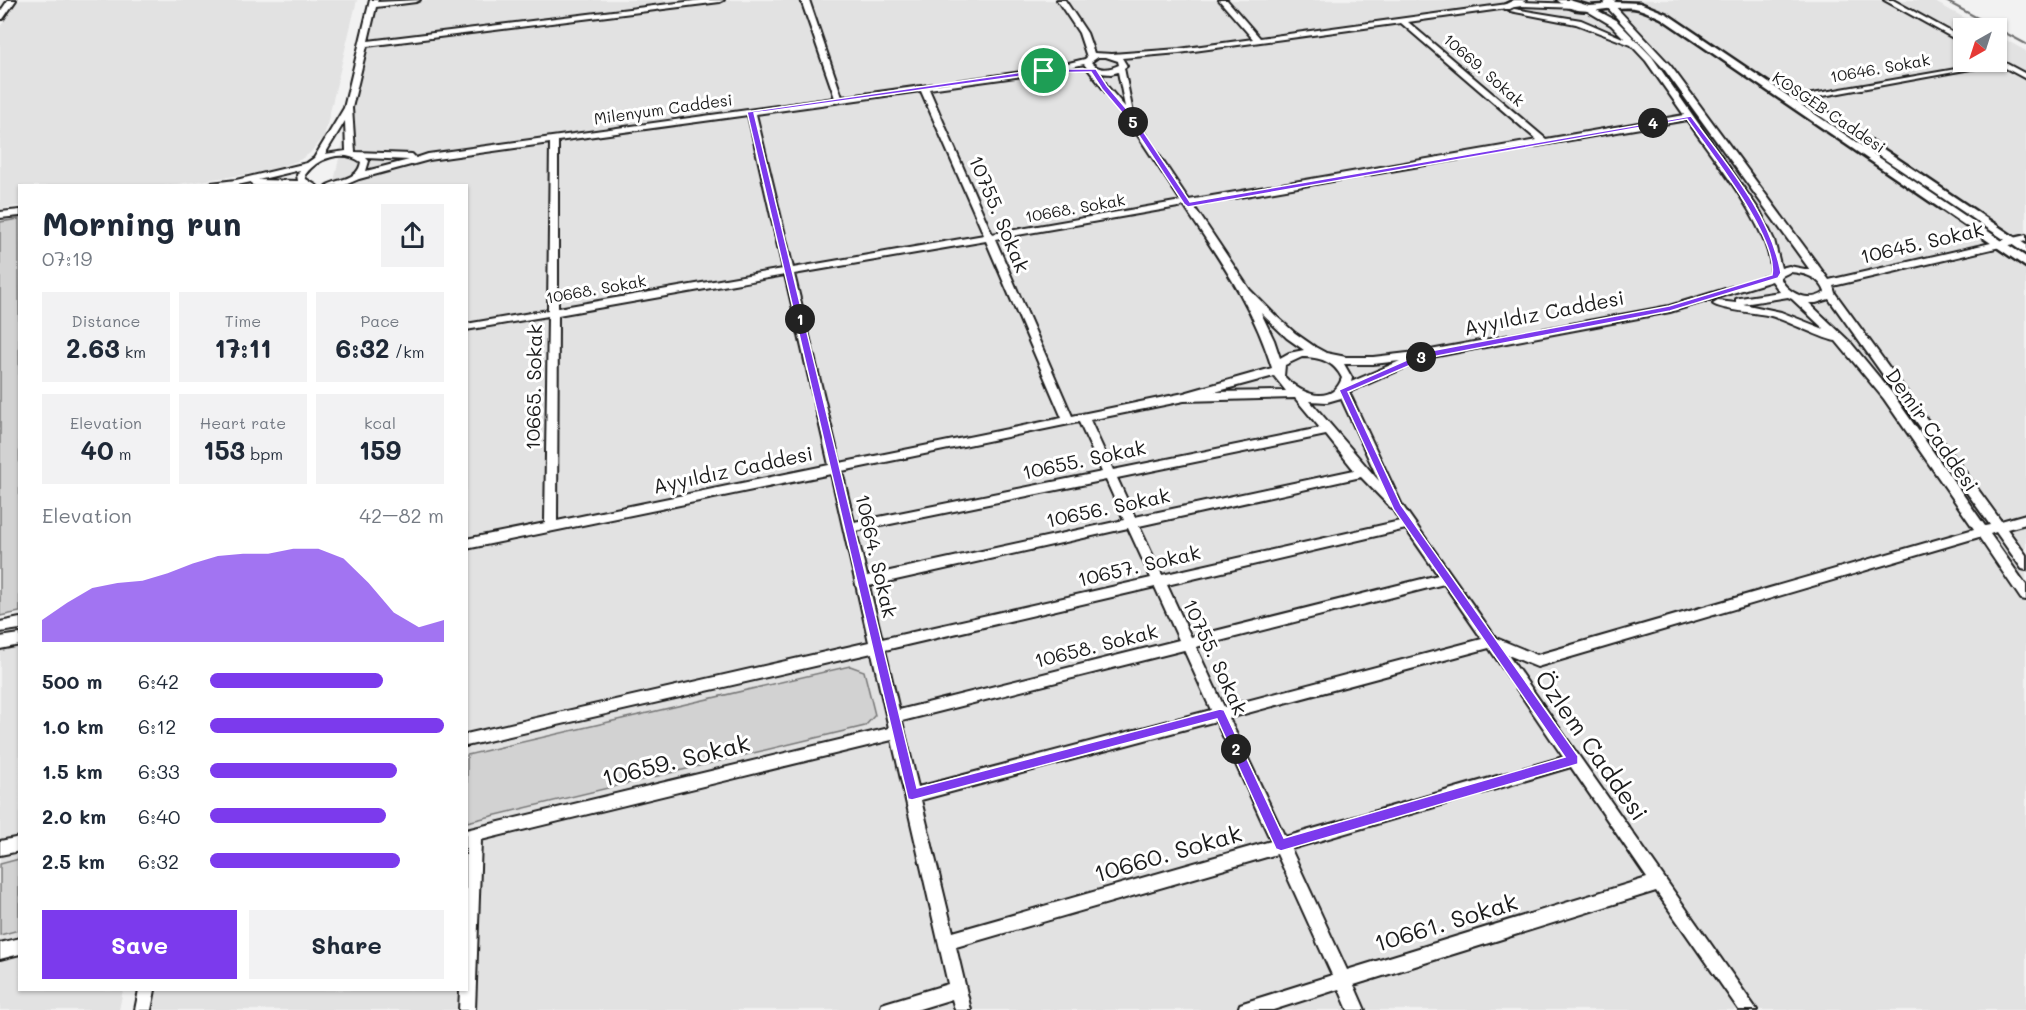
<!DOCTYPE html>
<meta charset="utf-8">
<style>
:root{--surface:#fff;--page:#f2f2f3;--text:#1f2937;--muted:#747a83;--accent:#7c3aed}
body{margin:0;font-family:Mali,sans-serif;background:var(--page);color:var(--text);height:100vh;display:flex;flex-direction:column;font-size:22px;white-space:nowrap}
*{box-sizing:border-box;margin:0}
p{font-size:20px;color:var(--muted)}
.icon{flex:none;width:33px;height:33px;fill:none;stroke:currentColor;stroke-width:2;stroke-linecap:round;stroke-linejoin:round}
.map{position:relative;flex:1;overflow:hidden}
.side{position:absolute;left:18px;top:184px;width:450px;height:807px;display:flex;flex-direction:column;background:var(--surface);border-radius:0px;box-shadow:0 2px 4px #0004}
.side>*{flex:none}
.needle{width:39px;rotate:219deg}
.tools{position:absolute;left:1953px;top:18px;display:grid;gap:12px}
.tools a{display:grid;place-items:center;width:54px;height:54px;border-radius:0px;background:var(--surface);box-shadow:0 2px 4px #0004;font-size:30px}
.pin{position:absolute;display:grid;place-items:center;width:51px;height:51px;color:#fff;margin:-26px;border:3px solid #fff;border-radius:50%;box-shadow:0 2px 6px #0007}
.km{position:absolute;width:30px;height:30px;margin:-15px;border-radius:50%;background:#222;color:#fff;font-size:16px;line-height:30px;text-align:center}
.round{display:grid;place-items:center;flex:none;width:63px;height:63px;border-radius:0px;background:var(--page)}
.headline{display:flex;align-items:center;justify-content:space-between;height:102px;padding:0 24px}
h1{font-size:33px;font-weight:700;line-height:45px}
.figures{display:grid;grid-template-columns:repeat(3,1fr);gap:9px;height:102px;padding:6px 24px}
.figures div{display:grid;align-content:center;border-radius:0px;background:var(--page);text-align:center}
.figures b{font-size:26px;font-weight:700}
.figures small{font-size:16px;font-weight:400}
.figures p{font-size:16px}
.chart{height:168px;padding:12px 24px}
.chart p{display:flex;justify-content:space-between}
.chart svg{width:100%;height:108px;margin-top:6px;fill:var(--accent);opacity:.7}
.action{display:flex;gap:12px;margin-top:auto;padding:12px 24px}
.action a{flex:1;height:69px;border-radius:0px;background:var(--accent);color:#fff;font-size:24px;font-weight:700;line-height:69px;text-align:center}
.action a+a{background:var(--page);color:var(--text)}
ul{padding:0 24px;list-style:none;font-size:20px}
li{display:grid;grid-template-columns:96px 72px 1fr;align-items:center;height:45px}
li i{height:15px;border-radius:8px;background:var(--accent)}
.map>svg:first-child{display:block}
</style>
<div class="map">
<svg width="2026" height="1010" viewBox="0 0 2026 1010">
<rect width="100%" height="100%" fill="#f2f2f2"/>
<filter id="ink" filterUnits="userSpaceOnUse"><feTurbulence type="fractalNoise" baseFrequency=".0167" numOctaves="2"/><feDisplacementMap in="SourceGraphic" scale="12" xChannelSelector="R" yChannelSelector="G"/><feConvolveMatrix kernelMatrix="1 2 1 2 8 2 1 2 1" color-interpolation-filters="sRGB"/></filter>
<g filter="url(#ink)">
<!-- built -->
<path fill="#e2e2e2" d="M 19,0 L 357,0 L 324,137 L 310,153 L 300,160 L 265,172 L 163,186 L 20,186 L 19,206 L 0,209 L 0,27 Z
M 374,0 L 1931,0 L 1984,28 L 1964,28 L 1964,62 L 1996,62 L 1997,35 L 2026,51 L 2026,1010 L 152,1010 L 157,990 L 466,990 L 466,186 L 333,186 Z
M 19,645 L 20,990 L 123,990 L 119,1010 L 0,1010 L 0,649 Z"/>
<!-- green -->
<path fill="#d2d2d2" stroke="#777" stroke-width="1.5" d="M 19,219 L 20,612 L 0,616 L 0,222 Z
M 850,666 L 864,671 L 875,715 L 865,726 L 467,822 L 467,755 Z
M 19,859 L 19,930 L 0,935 L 0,864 Z"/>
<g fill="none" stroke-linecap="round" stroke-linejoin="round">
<!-- stream -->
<path stroke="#707070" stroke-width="2" d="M 1944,0 L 2026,44"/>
<!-- minor casing -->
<g stroke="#1c1c1c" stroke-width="4">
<path id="minor" d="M 8,0 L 16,0 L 3,19 L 0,19 L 0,12 Z
M 370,0 L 378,0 L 377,2 L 420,0 L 416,2 L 376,7 L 368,41 L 702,0 L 724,0 L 720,2 L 367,46 L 352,108 L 355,152 L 412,154 L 416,158 L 428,154 L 835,98 L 801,0 L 809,0 L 842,97 L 1044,69 L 1085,59 L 1087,57 L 1079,33 L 1057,0 L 1065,0 L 1087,33 L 1094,53 L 1112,54 L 1179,49 L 1253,39 L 1219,0 L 1227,0 L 1260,38 L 1522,2 L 1575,4 L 1579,6 L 1578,8 L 1522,6 L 1408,22 L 1546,139 L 1684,115 L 1646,61 L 1631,45 L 1576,24 L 1510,11 L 1514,9 L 1581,20 L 1625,39 L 1611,25 L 1584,9 L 1591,7 L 1617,21 L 1652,57 L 1761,213 L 1774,240 L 1781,268 L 1789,266 L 1810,270 L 1664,69 L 1605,5 L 1612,3 L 1670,65 L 1829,280 L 2026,235 L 2026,241 L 1833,286 L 1835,293 L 2001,521 L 2026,514 L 2026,524 L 2007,529 L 2026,555 L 2026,570 L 2022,569 L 1996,532 L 1990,534 L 2026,585 L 2026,600 L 2021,599 L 1979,537 L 1537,667 L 1508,655 L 1757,1010 L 1739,1010 L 1656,891 L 1354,985 L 1365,1010 L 1348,1010 L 1339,989 L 1273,1010 L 1238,1010 L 1240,1004 L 1246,1002 L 1332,975 L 1277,854 L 956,947 L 971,1010 L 955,1010 L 952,999 L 916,1010 L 880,1010 L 882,1004 L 888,1002 L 948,984 L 892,740 L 481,840 L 475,1010 L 459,1010 L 460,990 L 466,990 L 466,830 L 889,728 L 872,653 L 466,746 L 466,734 L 869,642 L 831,474 L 466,549 L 466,539 L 545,523 L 548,316 L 466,330 L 466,324 L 548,310 L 550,143 L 429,160 L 359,179 L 345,185 L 326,186 C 338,178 358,181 361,162 C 343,149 317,158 305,175 L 306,179 L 317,186 L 255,186 L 252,185 L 251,182 L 233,186 L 207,186 L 211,183 L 236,180 L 307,163 L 314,158 L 344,108 ZM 1401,23 L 1537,140 L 1189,200 L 1134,118 L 1124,68 L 1127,66 L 1122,58 L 1179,53 ZM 1098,57 L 1106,57 L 1118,61 L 1119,65 C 1108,70 1099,71 1091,62 ZM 1084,64 L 1129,122 L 1181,201 L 992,234 L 929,89 L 1044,73 ZM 1118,72 L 1125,107 L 1107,86 L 1100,73 L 1111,74 ZM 921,91 L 984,235 L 793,268 L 756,114 ZM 748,115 L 783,269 L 558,308 L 558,141 ZM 1687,120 C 1711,155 1775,233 1771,275 L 1669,306 L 1425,351 L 1373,357 L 1346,357 L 1326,353 L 1315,347 L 1295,333 L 1276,316 L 1250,290 L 1193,205 ZM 345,121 L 346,151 L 325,154 ZM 366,158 L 409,160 L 366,171 L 369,161 ZM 300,170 L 297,175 L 298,181 L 258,180 ZM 1184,206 C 1220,261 1253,305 1272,368 L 1184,393 L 1072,416 L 995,239 ZM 986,241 L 1062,418 L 840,463 L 794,274 ZM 1790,272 C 1804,273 1820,277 1825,292 C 1810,304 1786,293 1780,277 ZM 785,275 L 829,465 L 557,521 L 558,315 ZM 1772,281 L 1780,292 L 1740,298 L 1736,299 L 1736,303 L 1718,301 L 1713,304 C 1720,310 1759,313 1771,316 C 1785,320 1828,341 1836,341 L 1884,399 L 1974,529 L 1537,655 L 1496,638 L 1402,505 L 1349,392 L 1427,358 L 1670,312 ZM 1788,297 L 1792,299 L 1824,329 L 1781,312 L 1743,304 ZM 1829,299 L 1990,525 L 1985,526 L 1892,393 L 1851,343 L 1809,303 L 1816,303 ZM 1261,313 L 1287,338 L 1304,350 L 1289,353 L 1280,358 L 1274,340 ZM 1302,357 C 1319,357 1334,361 1342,378 C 1332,407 1299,394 1284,376 L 1285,365 ZM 1400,361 L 1351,382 L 1352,378 L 1344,364 L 1373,364 ZM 1274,376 L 1286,391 L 1215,392 ZM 1295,398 L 1320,428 L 1113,470 L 1090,420 L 1184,401 ZM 1341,398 L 1379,481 L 1310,401 L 1327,402 ZM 1079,422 L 1102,472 L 854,522 L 842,471 ZM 1326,435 L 1354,470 L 1135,517 L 1117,478 ZM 1361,477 L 1393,510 L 1400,521 L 1162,575 L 1139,526 ZM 1106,480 L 1124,520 L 867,576 L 856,531 ZM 1128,528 L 1151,578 L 882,639 L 869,586 ZM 1406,529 L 1438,575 L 1191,637 L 1167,585 ZM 1444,584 L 1482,639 L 1224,707 L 1196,647 ZM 1155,587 L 1179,640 L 899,710 L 885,650 ZM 1489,648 L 1563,757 L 1285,837 L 1229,718 ZM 1184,650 L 1211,710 L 918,787 L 902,721 ZM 1216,721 L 1271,841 L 953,932 L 921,800 ZM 1571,767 L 1647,878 L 1347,970 L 1291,849 Z
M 1884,0 L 1893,0 L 1964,39 L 1964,44 Z
M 1996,58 L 2026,74 L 2026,79 L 1998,64 L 1801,100 L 1797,98 L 1801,96 L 1996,62 Z
M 20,210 L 20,216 L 0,218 L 0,212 Z
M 20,618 L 20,629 L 0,632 L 0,622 Z
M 20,634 L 20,645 L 0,649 L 0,637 Z
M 20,837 L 20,851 L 0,855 L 0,841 Z
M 20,938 L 20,954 L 0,959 L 0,943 Z
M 139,990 L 155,990 L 151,1010 L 135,1010 Z"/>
</g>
<!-- major casing -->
<g stroke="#1c1c1c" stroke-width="5">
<path id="major" d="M 1514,0 L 1526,0 L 1510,9 L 1504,9 L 1504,5 Z
M 1557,0 L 1569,0 L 1589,6 L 1603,5 L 1606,0 L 1616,0 L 1614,2 L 1640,3 L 1667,14 L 2026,257 L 2026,267 L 1661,18 C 1654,15 1646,11 1639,9 C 1612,2 1582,22 1557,0 Z
M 1783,87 L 1791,87 L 2026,245 L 2026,254 L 1783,91 Z"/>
</g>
<!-- minor -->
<use href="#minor" fill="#fff" fill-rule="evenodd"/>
<!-- major -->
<use href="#major" fill="#fff" fill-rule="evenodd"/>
</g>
</g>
<!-- route -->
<path fill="#7c3aed" stroke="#fff" stroke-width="1.5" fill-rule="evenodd" d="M 1044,69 L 1096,69 L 1107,86 L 1135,119 L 1190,202 L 1691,116 C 1726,164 1770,213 1781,273 L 1778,278 L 1670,311 L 1427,358 L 1348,392 L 1401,505 L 1578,756 L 1578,764 L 1281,851 L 1276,849 L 1217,719 L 912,800 L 908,799 L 747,112 ZM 1091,72 L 1102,89 L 1130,122 L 1184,204 L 1188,207 L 1687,119 C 1709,151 1779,238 1772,275 L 1669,306 L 1425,352 L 1339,390 L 1394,510 L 1565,757 L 1284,838 L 1224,710 L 1220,709 L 917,788 L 754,113 L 1044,73 Z"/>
<g text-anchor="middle" stroke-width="6" stroke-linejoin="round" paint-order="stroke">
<!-- far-street labels -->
<g font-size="16" fill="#1c1c1c" stroke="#fff">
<text transform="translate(1880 68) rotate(-10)" y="6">10646. Sokak</text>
<text transform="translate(1484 70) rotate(41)" y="6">10669. Sokak</text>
<text transform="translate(663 109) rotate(-8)" y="6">Milenyum Caddesi</text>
<text transform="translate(1829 112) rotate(34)" y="6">KOSGEB Caddesi</text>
<text transform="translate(1075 208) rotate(-10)" y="6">10668. Sokak</text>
<text transform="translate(596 289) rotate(-10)" y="6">10668. Sokak</text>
</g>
<!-- street labels -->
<g font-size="20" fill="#1c1c1c" stroke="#fff">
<text transform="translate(999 214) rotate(67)" y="7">10755. Sokak</text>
<text transform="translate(1922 243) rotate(-13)" y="7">10645. Sokak</text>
<text transform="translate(1544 313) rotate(-11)" y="7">Ayyıldız Caddesi</text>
<text transform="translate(534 387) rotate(-89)" y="7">10665. Sokak</text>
<text transform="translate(1932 430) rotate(55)" y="7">Demir Caddesi</text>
<text transform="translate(1084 460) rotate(-12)" y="7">10655. Sokak</text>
<text transform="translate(733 470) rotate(-12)" y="7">Ayyıldız Caddesi</text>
<text transform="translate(1108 508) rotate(-12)" y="7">10656. Sokak</text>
<text transform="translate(876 556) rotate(77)" y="7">10664. Sokak</text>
<text transform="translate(1139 566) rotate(-13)" y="7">10657. Sokak</text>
<text transform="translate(1096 646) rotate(-14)" y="7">10658. Sokak</text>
<text transform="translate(1215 657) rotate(65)" y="7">10755. Sokak</text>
</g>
<!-- near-street labels -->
<g font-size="24" fill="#1c1c1c" stroke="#fff">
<text transform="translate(1591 746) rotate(55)" y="8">Özlem Caddesi</text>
<text transform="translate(676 761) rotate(-14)" y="8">10659. Sokak</text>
<text transform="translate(1168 854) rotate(-16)" y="8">10660. Sokak</text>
<text transform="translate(1446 923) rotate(-17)" y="8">10661. Sokak</text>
</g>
</g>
</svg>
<div class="tools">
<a><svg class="needle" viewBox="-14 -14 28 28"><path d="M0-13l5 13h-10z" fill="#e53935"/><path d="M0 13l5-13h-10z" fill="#747a83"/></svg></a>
</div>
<div class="pin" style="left:1044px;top:71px;background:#1e9e55"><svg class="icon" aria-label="arrive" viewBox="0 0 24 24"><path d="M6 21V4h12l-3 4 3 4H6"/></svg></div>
<b class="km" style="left:800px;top:319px">1</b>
<b class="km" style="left:1236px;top:749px">2</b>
<b class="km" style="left:1421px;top:357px">3</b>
<b class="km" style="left:1653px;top:123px">4</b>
<b class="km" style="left:1133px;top:122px">5</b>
<section class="side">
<div class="headline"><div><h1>Morning run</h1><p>07:19</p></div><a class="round"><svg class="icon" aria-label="share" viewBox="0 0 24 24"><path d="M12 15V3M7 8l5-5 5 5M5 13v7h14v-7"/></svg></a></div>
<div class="figures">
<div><p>Distance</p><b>2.63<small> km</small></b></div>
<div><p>Time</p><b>17:11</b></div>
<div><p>Pace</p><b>6:32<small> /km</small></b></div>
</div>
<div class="figures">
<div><p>Elevation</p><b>40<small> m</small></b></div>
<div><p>Heart rate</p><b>153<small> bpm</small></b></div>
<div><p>kcal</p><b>159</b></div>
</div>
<div class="chart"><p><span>Elevation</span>42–82 m</p>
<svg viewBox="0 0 160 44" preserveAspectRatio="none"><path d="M0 44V35L10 28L20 22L30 20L40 19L50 16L60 12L70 9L80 8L90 8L100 6L110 6L120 10L130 20L140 32L150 38L160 35V44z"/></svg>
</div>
<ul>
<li><b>500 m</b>6:42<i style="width:74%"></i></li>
<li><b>1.0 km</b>6:12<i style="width:100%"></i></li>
<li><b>1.5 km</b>6:33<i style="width:80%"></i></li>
<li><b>2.0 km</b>6:40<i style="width:75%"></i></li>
<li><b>2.5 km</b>6:32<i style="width:81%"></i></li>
</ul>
<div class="action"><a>Save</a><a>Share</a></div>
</section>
</div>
